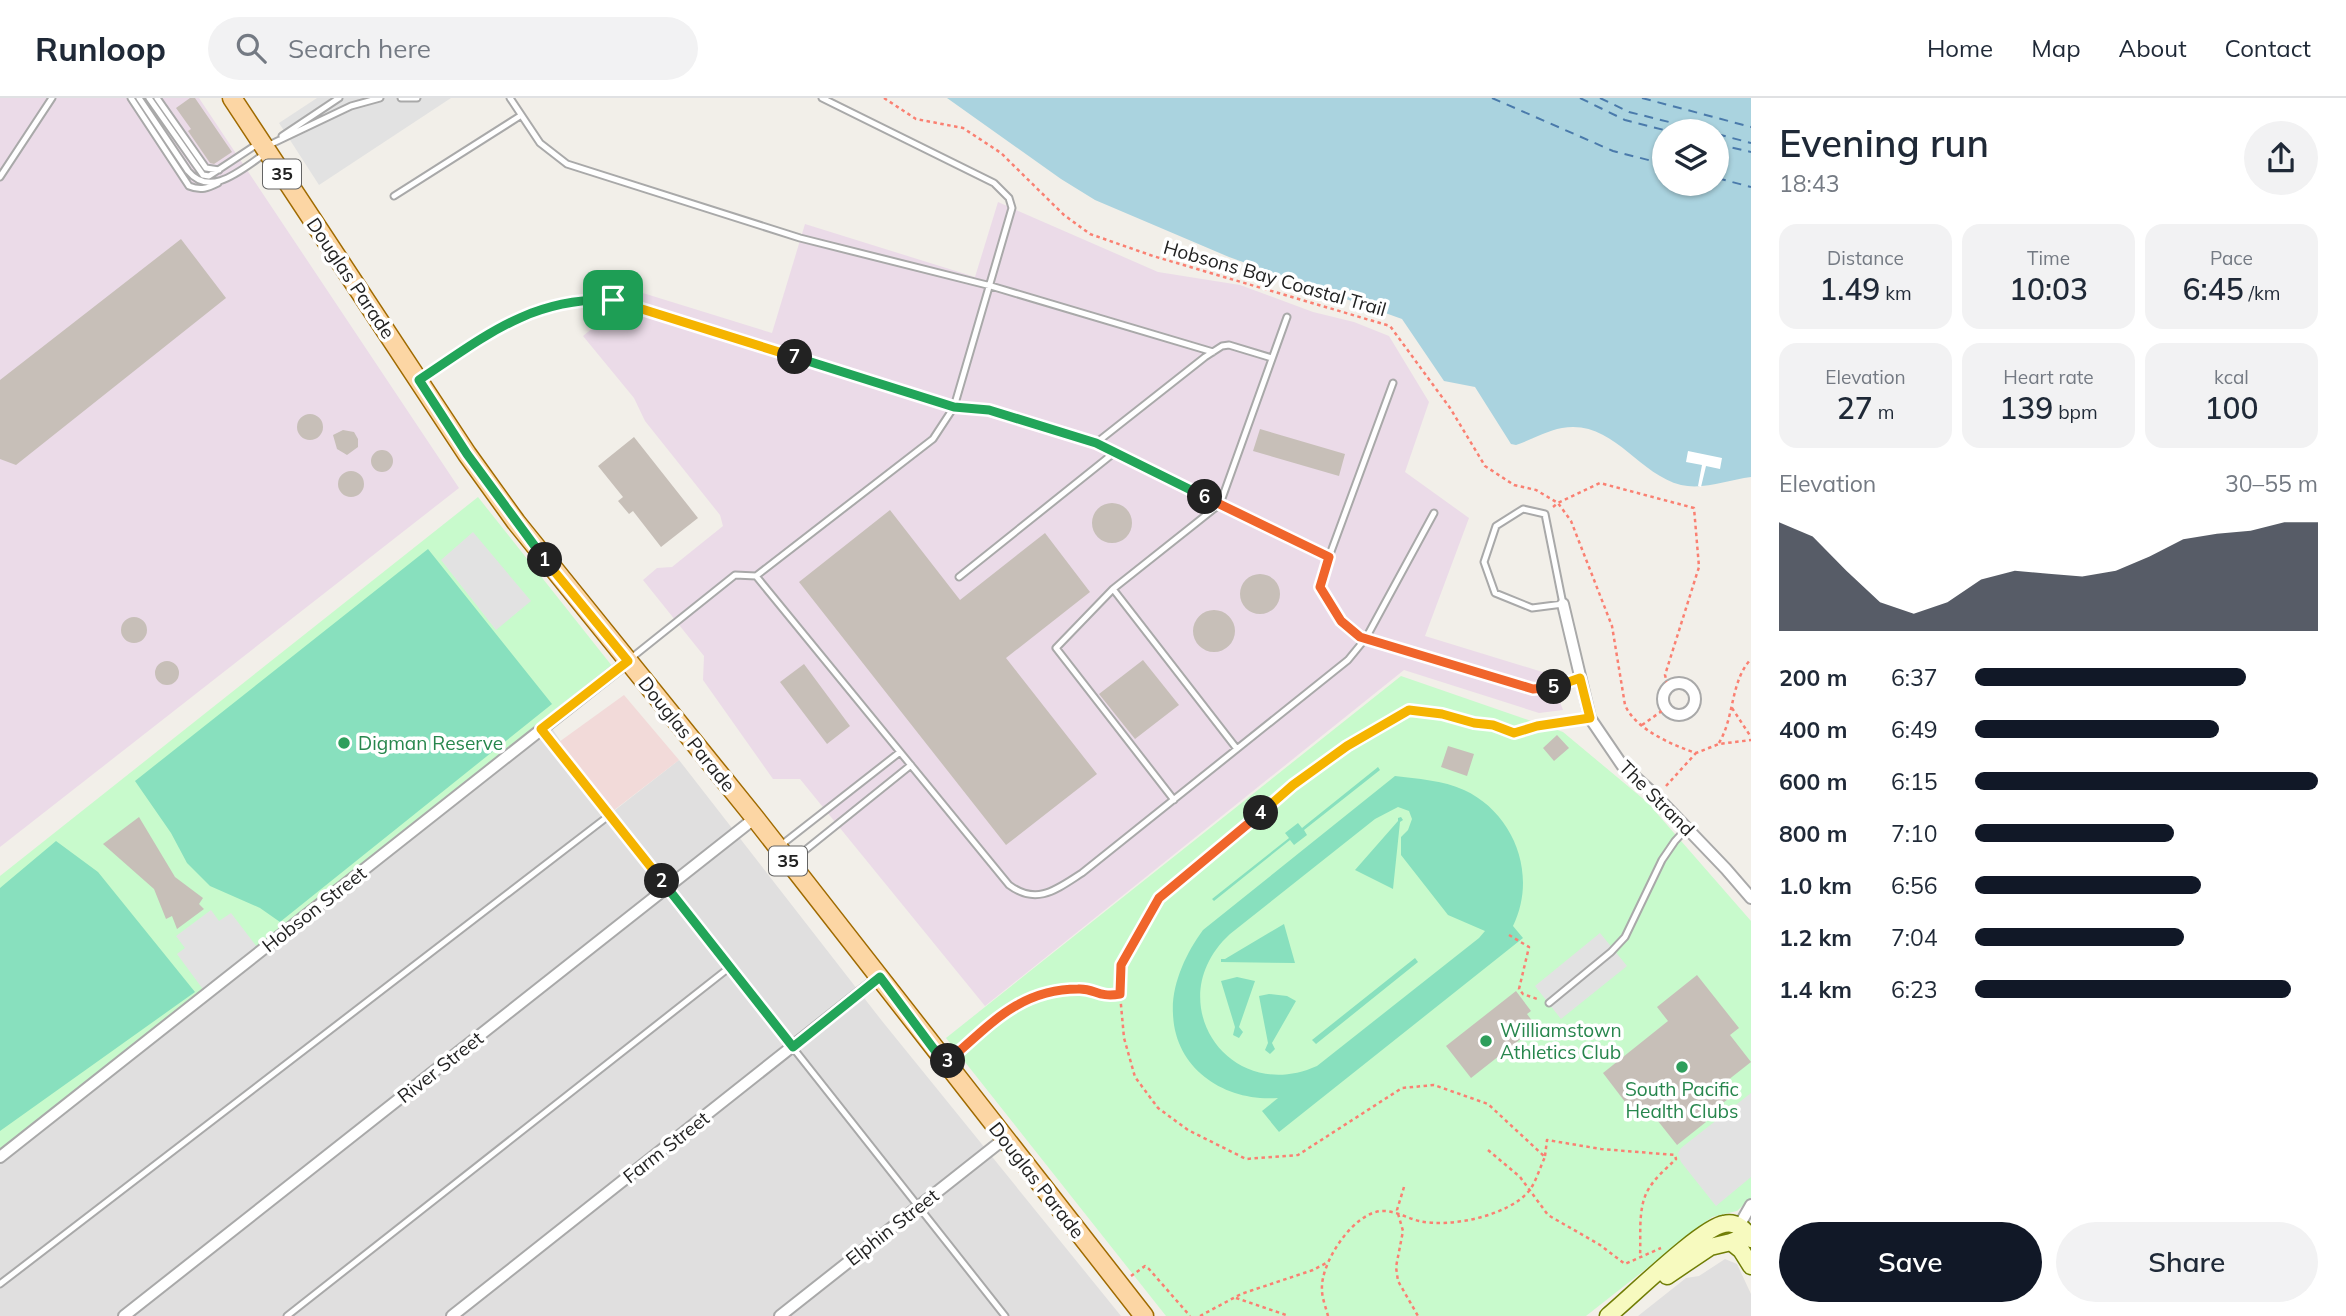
<!DOCTYPE html>
<meta charset="utf-8">
<style>
:root{--surface:#fff;--page:#f2f2f3;--text:#1f2937;--muted:#747a83;--line:#e0e1e3;--accent:#111827}
body{margin:0;font-family:Mulish,sans-serif;background:var(--page);color:var(--text);height:100vh;display:flex;flex-direction:column;font-size:26px;white-space:nowrap}
*{box-sizing:border-box;margin:0}
p{font-size:23px;color:var(--muted)}
.icon{flex:none;width:38px;height:38px;fill:none;stroke:currentColor;stroke-width:2;stroke-linecap:round;stroke-linejoin:round}
.map{position:relative;flex:1;overflow:hidden}
.drawer{display:flex;flex-direction:column;background:var(--surface);width:595px}
.drawer>*{flex:none}
.controls{position:absolute;left:1652px;top:21px;display:grid;gap:14px}
.controls a{display:grid;place-items:center;width:77px;height:77px;border-radius:50%;background:var(--surface);box-shadow:0 2px 5px #0004;font-size:35px}
.pin{position:absolute;display:grid;place-items:center;width:60px;height:60px;color:#fff;margin:-30px;border-radius:14px;box-shadow:0 4px 10px #0006}
.km{position:absolute;width:35px;height:35px;margin:-18px;border-radius:50%;background:#222;color:#fff;font-size:19px;line-height:35px;text-align:center}
.round{display:grid;place-items:center;flex:none;width:74px;height:74px;border-radius:37px;background:var(--page)}
.head{display:flex;align-items:center;justify-content:space-between;height:119px;padding:0 28px}
h1{font-size:38px;font-weight:600;line-height:52px}
.metrics{display:grid;grid-template-columns:repeat(3,1fr);gap:10px;height:119px;padding:7px 28px}
.metrics div{display:grid;align-content:center;border-radius:18px;background:var(--page);text-align:center}
.metrics b{font-size:30px;font-weight:600}
.metrics small{font-size:19px;font-weight:400}
.metrics p{font-size:19px}
.chart{height:196px;padding:14px 28px}
.chart p{display:flex;justify-content:space-between}
.chart svg{width:100%;height:126px;margin-top:7px;fill:var(--accent);opacity:.7}
.primary-button{display:flex;gap:14px;margin-top:auto;padding:14px 28px}
.primary-button a{flex:1;height:80px;border-radius:42px;background:var(--accent);color:#fff;font-size:28px;font-weight:600;line-height:80px;text-align:center}
.primary-button a+a{background:var(--page);color:var(--text)}
ul{padding:0 28px;list-style:none;font-size:23px}
li{display:grid;grid-template-columns:112px 84px 1fr;align-items:center;height:52px}
li i{height:18px;border-radius:9px;background:var(--accent)}
header{display:flex;align-items:center;gap:42px;box-sizing:border-box;height:98px;padding:0 35px;background:var(--surface);border-bottom:2px solid var(--line)}
header strong{font-size:33px}
nav{display:flex;gap:38px;margin-inline-start:auto;font-size:24px}
.search{width:490px;height:63px;background:var(--page);display:flex;align-items:center;gap:18px;box-sizing:border-box;padding:0 24px;border-radius:38px;color:var(--muted);font-size:26px}
main{display:flex;flex:1;min-height:0}
.map>svg:first-child{display:block}
</style>
<header>
<strong>Runloop</strong>
<div class="search"><svg class="icon" aria-label="search" viewBox="0 0 24 24"><circle cx="10" cy="10" r="6"/><path d="M15 15l6 6"/></svg>Search here</div>
<nav><a>Home</a><a>Map</a><a>About</a><a>Contact</a></nav>
</header>
<main>
<div class="map">
<svg width="1751" height="1218" viewBox="0 0 1751 1218">
<rect width="100%" height="100%" fill="#f2efe9"/>
<!-- residential -->
<path fill="#e0dfdf" d="M 549,626 L 610,716 L 679,662 L 882,923 L 1121,1218 L 0,1218 L 0,1059 Z
M 1725,1161 L 1737,1166 L 1751,1196 L 1751,1218 L 1638,1218 L 1686,1180 L 1699,1178 Z"/>
<!-- commercial -->
<path fill="#f2dad9" d="M 624,597 L 679,662 L 613,713 L 559,644 Z"/>
<!-- industrial -->
<path fill="#ebdbe8" d="M 0,0 L 199,0 L 459,390 L 0,749 Z
M 998,104 L 1158,174 L 1240,187 L 1313,214 L 1354,224 L 1389,238 L 1429,304 L 1405,374 L 1469,420 L 1425,538 L 1549,576 L 1563,612 L 1539,615 L 1404,572 L 985,908 L 800,681 L 773,681 L 703,582 L 704,558 L 643,482 L 657,470 L 672,469 L 723,428 L 720,417 L 645,323 L 634,300 L 583,238 L 609,217 L 617,187 L 772,235 L 805,126 L 975,179 Z"/>
<!-- park -->
<path fill="#c8facc" d="M 478,399 L 616,573 L 0,1059 L 0,778 Z
M 1401,578 L 1563,634 L 1647,704 L 1751,823 L 1751,1100 L 1737,1113 L 1712,1119 L 1586,1218 L 1166,1218 L 946,940 Z"/>
<!-- pitch -->
<path fill="#88e0be" fill-rule="evenodd" d="M 428,451 L 552,606 L 280,824 L 260,810 L 210,788 L 187,765 L 171,735 L 135,683 Z
M 1378,669 L 1380,672 L 1304,732 L 1307,737 L 1294,747 L 1290,742 L 1214,803 L 1212,801 L 1289,740 L 1285,735 L 1298,725 L 1302,730 Z
M 1395,678 C 1417,681 1443,682 1464,692 C 1514,715 1538,777 1513,828 L 1523,840 L 1279,1034 L 1262,1013 L 1278,1000 C 1226,1004 1175,972 1173,916 C 1171,887 1186,855 1203,832 ZM 1398,709 L 1409,713 L 1412,721 L 1408,732 L 1401,739 L 1401,757 L 1448,817 L 1485,833 L 1479,840 L 1317,968 C 1228,1008 1158,902 1230,836 L 1375,721 Z
M 1401,719 L 1403,722 L 1400,724 L 1393,791 L 1355,772 L 1398,723 L 1398,720 Z
M 56,743 L 98,774 L 195,894 L 0,1033 L 0,790 Z
M 1284,826 L 1295,865 L 1221,864 L 1221,861 L 1225,861 Z
M 1415,860 L 1418,864 L 1316,946 L 1312,942 Z
M 1237,879 L 1255,883 L 1239,929 L 1243,934 L 1239,940 L 1233,937 L 1235,929 L 1221,883 Z
M 1269,896 L 1287,898 L 1296,903 L 1272,945 L 1275,951 L 1270,956 L 1265,952 L 1268,945 L 1259,898 Z"/>
<!-- parking -->
<path fill="#e2e2e2" d="M 317,0 L 451,0 L 319,87 L 279,25 Z
M 473,434 L 531,503 L 496,532 L 441,462 Z
M 211,812 L 219,823 L 231,815 L 260,853 L 205,894 L 177,856 L 185,850 L 176,838 Z
M 1600,835 L 1627,868 L 1561,921 L 1535,888 Z
M 1751,995 L 1751,1079 L 1716,1108 L 1681,1064 L 1678,1055 L 1681,1050 Z"/>
<!-- water -->
<path fill="#aad3df" fill-rule="evenodd" d="M 947,0 L 1751,0 L 1751,379 C 1728,382 1704,392 1681,387 C 1637,376 1613,321 1562,330 C 1546,333 1531,342 1516,347 L 1511,346 L 1475,289 L 1444,283 L 1402,221 L 1229,159 L 1095,102 L 1061,81 ZM 1664,33 L 1717,33 L 1717,86 L 1664,86 Z"/>
<!-- pier -->
<path fill="#fff" d="M 1688,353 L 1722,360 L 1720,371 L 1706,368 L 1701,389 L 1698,388 L 1702,367 L 1686,364 Z"/>
<g fill="none" stroke-linecap="round" stroke-linejoin="round">
<!-- ferry -->
<path stroke="#4a7aab" stroke-width="2" stroke-dasharray="9 7" stroke-linecap="butt" d="M 1492,0 L 1613,53 L 1664,66
M 1580,0 L 1625,22 L 1668,33
M 1600,0 L 1629,14 L 1705,33
M 1642,0 L 1751,29
M 1717,36 L 1751,45
M 1717,46 L 1751,54
M 1717,80 L 1751,89"/>
</g>
<!-- building -->
<path fill="#c7bfb8" d="M 190,0 L 195,0 L 232,54 L 214,66 L 210,65 L 188,33 L 191,31 L 176,10 Z
M 181,141 L 226,200 L 16,367 L 0,361 L 0,282 Z
M297 329a13 13 0 1 1 26 0a13 13 0 1 1-26 0Z
M 1260,331 L 1345,356 L 1339,378 L 1253,353 Z
M 343,332 L 354,334 L 358,341 L 358,349 L 347,357 L 337,351 L 333,337 Z
M 634,339 L 698,420 L 661,449 L 633,413 L 629,416 L 618,403 L 623,399 L 598,368 Z
M371 363a11 11 0 1 1 22 0a11 11 0 1 1-22 0Z
M338 386a13 13 0 1 1 26 0a13 13 0 1 1-26 0Z
M1092 425a20 20 0 1 1 40 0a20 20 0 1 1-40 0Z
M 890,412 L 960,502 L 1045,435 L 1090,494 L 1006,560 L 1097,676 L 1006,747 L 799,484 Z
M1240 496a20 20 0 1 1 40 0a20 20 0 1 1-40 0Z
M1193 533a21 21 0 1 1 42 0a21 21 0 1 1-42 0Z
M121 532a13 13 0 1 1 26 0a13 13 0 1 1-26 0Z
M 1143,562 L 1179,607 L 1135,641 L 1099,596 Z
M155 575a12 12 0 1 1 24 0a12 12 0 1 1-24 0Z
M 804,566 L 850,628 L 827,646 L 780,584 Z
M 1557,637 L 1569,650 L 1554,663 L 1543,650 Z
M 1448,648 L 1474,656 L 1467,678 L 1441,669 Z
M 139,719 L 175,779 L 203,800 L 199,806 L 204,811 L 177,831 L 172,818 L 166,821 L 154,791 L 103,746 Z
M 1697,877 L 1739,930 L 1730,937 L 1751,964 L 1723,986 L 1732,998 L 1703,1020 L 1706,1024 L 1677,1047 L 1646,1008 L 1635,1017 L 1603,975 L 1668,923 L 1657,909 Z
M 1516,893 L 1531,913 L 1527,916 L 1533,924 L 1528,928 L 1532,932 L 1471,980 L 1446,948 Z"/>
<g fill="none" stroke-linecap="round" stroke-linejoin="round">
<!-- lane casing -->
<g stroke="#a9a9a9" stroke-width="9">
<path id="lane" d="M 131,0 L 189,88 C 201,93 208,90 218,85
M 139,0 L 188,73 C 211,101 243,70 266,55
M 149,0 L 203,77 L 209,78 L 259,45
M 157,0 L 206,70 L 219,72
M 401,0 L 417,0
M 510,0 L 540,45 L 567,66 L 800,140 L 991,188 L 1213,254
M 282,38 L 339,0
M 267,48 L 351,8 L 380,0
M 0,79 L 52,0
M 394,98 L 520,18
M 421,280 C 486,238 532,199 613,202 L 954,309 L 989,312 L 1096,345 L 1329,459 L 1320,490 L 1341,523 L 1360,539 L 1533,591 L 1554,589 L 1580,580
M 1096,345 L 1205,259 L 1222,248 L 1229,247 L 1272,260
M 1523,411 L 1545,416 L 1563,506 L 1532,510 L 1495,495 L 1484,464 L 1496,428 Z
M 1329,459 L 1393,285
M 756,478 L 1009,787 C 1037,808 1057,791 1082,775 L 1348,562 L 1366,540 L 1434,415
M 959,479 L 1115,354
M 1113,491 L 1056,550 L 1174,702
M 630,561 L 735,477 L 756,478 L 933,341 L 954,309 L 1012,110 L 1009,100 L 994,85 L 822,0
M 541,631 L 1005,1218
M 1237,651 L 1113,491 L 1220,406 L 1287,219
M 780,748 L 900,654
M 793,762 L 911,667
M 1549,905 L 1611,854 L 1625,839 L 1662,762 L 1675,743 L 1687,730
M 0,1186 L 611,716
M 287,1218 L 730,869"/>
</g>
<!-- street casing -->
<g stroke="#a9a9a9" stroke-width="14">
<path id="street" d="M 1563,506 L 1590,620 L 1622,667 L 1657,699 L 1726,771 L 1751,800
M1663 601a16 16 0 1 1 32 0a16 16 0 1 1-32 0Z
M 0,1059 L 628,563
M 1739,1128 L 1751,1107
M 124,1218 L 755,720
M 452,1218 L 880,879
M 780,1218 L 1004,1041"/>
</g>
<!-- secondary casing -->
<g stroke="#707d05" stroke-width="19">
<path id="secondary" d="M 1731,1144 L 1741,1152 L 1751,1168
M 1667,1178 L 1710,1149 L 1731,1144 L 1749,1137
M 1608,1218 C 1630,1200 1702,1129 1724,1126 C 1736,1123 1745,1131 1751,1141"/>
</g>
<!-- primary casing -->
<g stroke="#a06b00" stroke-width="21">
<path id="primary" d="M 232,0 L 467,356 L 516,424 L 755,720 L 1144,1218"/>
</g>
<!-- path -->
<path stroke="#fa8072" stroke-width="2.5" stroke-dasharray="3.5 3.5" stroke-linecap="butt" d="M 884,0 L 916,21 L 963,30 L 1001,55 L 1064,117 L 1090,136 L 1153,158 L 1390,228 L 1450,310 L 1485,368 L 1514,387 L 1536,392 L 1558,405 L 1571,423 L 1612,528 L 1625,607 C 1635,631 1672,647 1696,655 L 1719,646 L 1751,642
M 1553,409 L 1558,405 L 1600,385 L 1694,410 L 1699,469 L 1665,577 L 1668,589
M 1732,610 L 1751,639
M 1642,627 L 1666,610
M 1719,645 C 1735,618 1730,584 1751,561
M 1666,688 L 1696,655
M 1509,837 L 1529,849 L 1519,891 L 1523,896 L 1540,902
M 959,954 C 968,946 975,938 983,930 C 1007,906 1044,891 1077,891 C 1095,890 1098,900 1120,896
M 1488,1052 L 1520,1079 L 1548,1117 L 1600,1147 L 1625,1166 L 1661,1150
M 1545,1058 L 1547,1042 L 1601,1051 L 1675,1057 L 1676,1061 C 1666,1071 1652,1082 1646,1096 C 1638,1114 1641,1139 1640,1159
M 1404,1089 L 1397,1112 L 1403,1133 L 1396,1169 L 1398,1183 L 1418,1218
M 1131,1178 L 1145,1168 L 1149,1171 L 1190,1218
M 1236,1200 L 1289,1218
M 1200,1218 L 1241,1196 L 1313,1172 L 1328,1164
M 1328,1218 C 1326,1210 1322,1200 1322,1192 C 1320,1165 1354,1113 1383,1113 C 1396,1113 1407,1120 1419,1123 C 1450,1130 1508,1118 1529,1093 C 1536,1084 1540,1069 1545,1059 L 1488,1006 L 1434,987 L 1402,990 L 1298,1057 L 1246,1061 L 1188,1032 L 1158,1010 L 1135,979 L 1124,940 L 1120,896 L 1121,867 L 1159,800 L 1293,687 L 1347,648 L 1409,612 L 1442,616 L 1474,625 L 1493,627 L 1514,635 L 1537,628 L 1580,622"/>
<!-- lane -->
<use href="#lane" stroke="#fff" stroke-width="5"/>
<!-- street -->
<use href="#street" stroke="#fff" stroke-width="10"/>
<!-- secondary -->
<use href="#secondary" stroke="#f7fabf" stroke-width="16"/>
<!-- primary -->
<use href="#primary" stroke="#fcd6a4" stroke-width="18"/>
</g>
<g fill="none" stroke-linecap="round" stroke-linejoin="round">
<!-- split-1 casing -->
<g stroke="#fff" stroke-width="14">
<path id="split-1" d="M 545,462 L 467,356 L 419,282 C 484,239 531,199 613,202"/>
</g>
<!-- split-2 casing -->
<g stroke="#fff" stroke-width="14">
<path id="split-2" d="M 545,462 L 628,563 L 541,631 L 662,783"/>
</g>
<!-- split-3 casing -->
<g stroke="#fff" stroke-width="14">
<path id="split-3" d="M 662,783 L 793,949 L 880,879 L 945,966 L 948,963"/>
</g>
<!-- split-4 casing -->
<g stroke="#fff" stroke-width="14">
<path id="split-4" d="M 948,963 C 989,928 1019,891 1078,891 C 1095,890 1098,900 1120,896 L 1121,867 L 1159,800 L 1261,715"/>
</g>
<!-- split-5 casing -->
<g stroke="#fff" stroke-width="14">
<path id="split-5" d="M 1261,715 L 1293,687 L 1347,648 L 1409,612 L 1442,616 L 1474,625 L 1493,627 L 1514,635 L 1537,628 L 1590,620 L 1580,580 L 1554,589"/>
</g>
<!-- split-6 casing -->
<g stroke="#fff" stroke-width="14">
<path id="split-6" d="M 1205,399 L 1329,459 L 1320,489 L 1341,523 L 1360,539 L 1533,591 L 1554,589"/>
</g>
<!-- split-7 casing -->
<g stroke="#fff" stroke-width="14">
<path id="split-7" d="M 795,259 L 954,309 L 989,312 L 1096,345 L 1205,399"/>
</g>
<!-- split-8 casing -->
<g stroke="#fff" stroke-width="14">
<path id="split-8" d="M 613,202 L 795,259"/>
</g>
<!-- split-1 -->
<use href="#split-1" stroke="#22a559" stroke-width="9"/>
<!-- split-2 -->
<use href="#split-2" stroke="#f5b400" stroke-width="9"/>
<!-- split-3 -->
<use href="#split-3" stroke="#22a559" stroke-width="9"/>
<!-- split-4 -->
<use href="#split-4" stroke="#f0652b" stroke-width="9"/>
<!-- split-5 -->
<use href="#split-5" stroke="#f5b400" stroke-width="9"/>
<!-- split-6 -->
<use href="#split-6" stroke="#f0652b" stroke-width="9"/>
<!-- split-7 -->
<use href="#split-7" stroke="#22a559" stroke-width="9"/>
<!-- split-8 -->
<use href="#split-8" stroke="#f5b400" stroke-width="9"/>
</g>
<!-- markers -->
<g fill="#2e9e5b" stroke="#fff" stroke-width="2.5">
<circle cx="344" cy="645" r="7"/>
<circle cx="1486" cy="943" r="7"/>
<circle cx="1682" cy="969" r="7"/>
</g>
<g text-anchor="middle" stroke-width="7" stroke-linejoin="round" paint-order="stroke">
<!-- shield labels -->
<g fill="#fff" stroke="#646464" stroke-width="2">
<rect x="263" y="61.5" width="38" height="29" rx="5"/>
<rect x="769" y="748.5" width="38" height="29" rx="5"/>
</g>
<g font-size="18" font-weight="bold" fill="#222">
<text x="282" y="82">35</text>
<text x="788" y="769">35</text>
</g>
<!-- street labels -->
<g font-size="19" fill="#222" stroke="#fff">
<text transform="translate(351 180) rotate(56)" y="7">Douglas Parade</text>
<text transform="translate(1275 180) rotate(16)" y="7">Hobsons Bay Coastal Trail</text>
<text transform="translate(687 636) rotate(51)" y="7">Douglas Parade</text>
<text transform="translate(1657 700) rotate(45)" y="7">The Strand</text>
<text transform="translate(314 811) rotate(-38)" y="7">Hobson Street</text>
<text transform="translate(440 969) rotate(-38)" y="7">River Street</text>
<text transform="translate(666 1049) rotate(-38)" y="7">Farm Street</text>
<text transform="translate(1037 1082) rotate(52)" y="7">Douglas Parade</text>
<text transform="translate(892 1129) rotate(-38)" y="7">Elphin Street</text>
</g>
<!-- leisure labels -->
<g font-size="19" fill="#27864d" stroke="#fff" text-anchor="start">
<text x="358" y="652">Digman Reserve</text>
<text x="1500" y="939">Williamstown<tspan x="1500" dy="22">Athletics Club</tspan></text>
<text x="1682" y="998" text-anchor="middle">South Pacific<tspan x="1682" dy="22">Health Clubs</tspan></text>
</g>
</g>
</svg>
<div class="controls">
<a><svg class="icon" aria-label="layers" viewBox="0 0 24 24"><path d="M12 4l9 5-9 5-9-5zM3 14l9 5 9-5"/></svg></a>
</div>
<div class="pin" style="left:613px;top:202px;background:#1e9e55"><svg class="icon" aria-label="arrive" viewBox="0 0 24 24"><path d="M6 21V4h12l-3 4 3 4H6"/></svg></div>
<b class="km" style="left:545px;top:462px">1</b>
<b class="km" style="left:662px;top:783px">2</b>
<b class="km" style="left:948px;top:963px">3</b>
<b class="km" style="left:1261px;top:715px">4</b>
<b class="km" style="left:1554px;top:589px">5</b>
<b class="km" style="left:1205px;top:399px">6</b>
<b class="km" style="left:795px;top:259px">7</b>
</div>
<section class="drawer">
<div class="head"><div><h1>Evening run</h1><p>18:43</p></div><a class="round"><svg class="icon" aria-label="share" viewBox="0 0 24 24"><path d="M12 15V3M7 8l5-5 5 5M5 13v7h14v-7"/></svg></a></div>
<div class="metrics">
<div><p>Distance</p><b>1.49<small> km</small></b></div>
<div><p>Time</p><b>10:03</b></div>
<div><p>Pace</p><b>6:45<small> /km</small></b></div>
</div>
<div class="metrics">
<div><p>Elevation</p><b>27<small> m</small></b></div>
<div><p>Heart rate</p><b>139<small> bpm</small></b></div>
<div><p>kcal</p><b>100</b></div>
</div>
<div class="chart"><p><span>Elevation</span>30–55 m</p>
<svg viewBox="0 0 160 44" preserveAspectRatio="none"><path d="M0 44V6L10 11L20 23L30 34L40 38L50 34L60 26L70 23L80 24L90 25L100 23L110 18L120 12L130 10L140 9L150 6L160 6V44z"/></svg>
</div>
<ul>
<li><b>200 m</b>6:37<i style="width:79%"></i></li>
<li><b>400 m</b>6:49<i style="width:71%"></i></li>
<li><b>600 m</b>6:15<i style="width:100%"></i></li>
<li><b>800 m</b>7:10<i style="width:58%"></i></li>
<li><b>1.0 km</b>6:56<i style="width:66%"></i></li>
<li><b>1.2 km</b>7:04<i style="width:61%"></i></li>
<li><b>1.4 km</b>6:23<i style="width:92%"></i></li>
</ul>
<div class="primary-button"><a>Save</a><a>Share</a></div>
</section>
</main>
